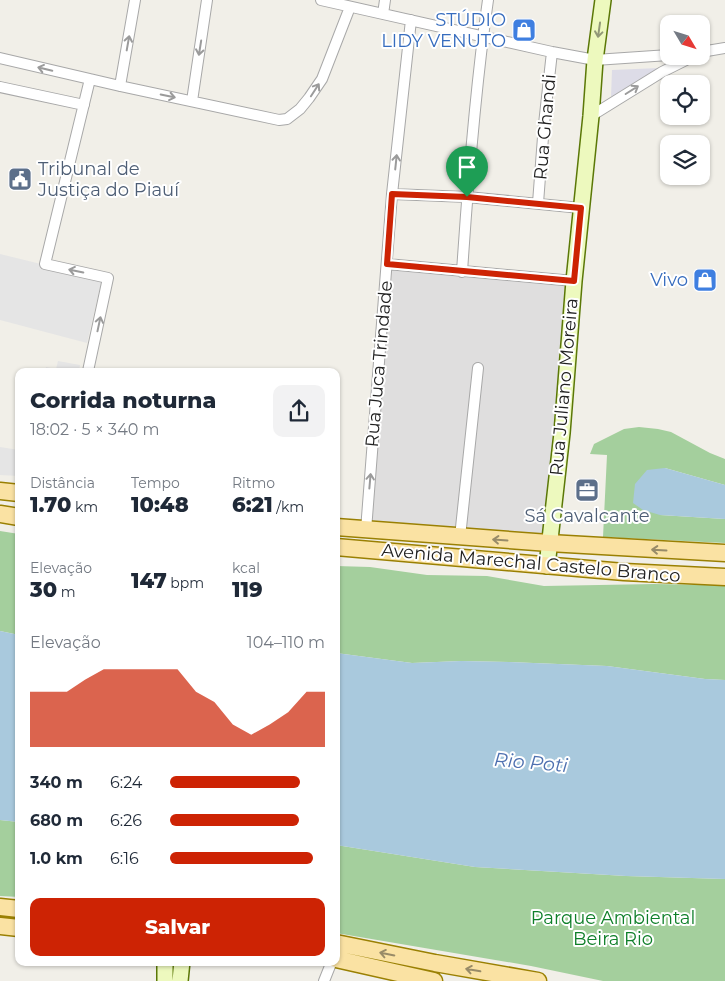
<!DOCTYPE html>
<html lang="pt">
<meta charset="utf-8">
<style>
:root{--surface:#fff;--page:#f2f2f3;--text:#1f2937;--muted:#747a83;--accent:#cd2304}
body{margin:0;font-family:Montserrat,sans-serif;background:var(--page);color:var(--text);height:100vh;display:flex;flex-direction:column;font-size:19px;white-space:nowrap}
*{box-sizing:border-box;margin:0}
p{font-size:16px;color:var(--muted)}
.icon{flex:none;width:28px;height:28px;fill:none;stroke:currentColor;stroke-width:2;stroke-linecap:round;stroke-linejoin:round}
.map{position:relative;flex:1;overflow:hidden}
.drawer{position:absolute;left:15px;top:368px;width:325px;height:598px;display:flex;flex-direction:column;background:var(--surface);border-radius:10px;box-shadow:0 1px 4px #0004}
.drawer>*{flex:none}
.needle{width:32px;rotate:128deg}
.fabs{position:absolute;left:660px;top:15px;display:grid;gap:10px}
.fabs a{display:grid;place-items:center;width:50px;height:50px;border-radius:10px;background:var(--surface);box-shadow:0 1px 4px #0004;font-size:25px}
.pin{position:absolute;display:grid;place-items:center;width:42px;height:42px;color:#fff;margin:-51px -21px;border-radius:50% 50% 50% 0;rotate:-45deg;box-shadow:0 0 5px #0007}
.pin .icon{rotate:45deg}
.round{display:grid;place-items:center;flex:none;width:52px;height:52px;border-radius:10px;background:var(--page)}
.head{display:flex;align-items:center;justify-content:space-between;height:85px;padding:0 15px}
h1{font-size:22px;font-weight:800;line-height:38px}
.stats{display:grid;grid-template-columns:repeat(3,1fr);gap:8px;height:85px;padding:5px 15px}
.stats div{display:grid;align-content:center}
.stats b{font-size:21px;font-weight:800}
.stats small{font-size:14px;font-weight:400}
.stats p{font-size:14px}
.chart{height:140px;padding:10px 15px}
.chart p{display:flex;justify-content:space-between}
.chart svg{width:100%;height:90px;margin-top:5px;fill:var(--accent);opacity:.7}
.primary-button{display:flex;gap:10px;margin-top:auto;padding:10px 15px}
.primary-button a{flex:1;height:58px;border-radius:10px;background:var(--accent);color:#fff;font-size:20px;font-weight:800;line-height:58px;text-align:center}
ul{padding:0 15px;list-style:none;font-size:16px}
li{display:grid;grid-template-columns:80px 60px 1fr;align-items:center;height:38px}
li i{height:12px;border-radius:6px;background:var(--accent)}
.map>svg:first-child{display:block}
</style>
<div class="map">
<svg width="725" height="981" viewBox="0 0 725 981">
<rect width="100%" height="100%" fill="#f1efe8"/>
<!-- residential -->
<path fill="#dfdede" d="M 392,270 L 568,286 L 543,536 L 369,523 Z"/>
<!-- forest -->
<path fill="#a4cf9d" d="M 639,427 L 658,429 L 671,432 L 710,453 L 725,459 L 725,485 L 665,468 L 660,515 L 725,519 L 725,543 L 603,537 L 607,455 L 590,454 L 594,444 L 624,429 Z
M 0,531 L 19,534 L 19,635 L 0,631 Z
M 336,566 L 370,567 L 427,575 L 487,576 L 544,586 L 654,584 L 711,585 L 725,586 L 725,680 L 705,679 L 607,666 L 509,662 L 461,661 L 412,663 L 336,653 Z
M 0,820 L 19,822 L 19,897 L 0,896 Z
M 336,845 L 475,867 L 626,876 L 725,879 L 725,981 L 603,981 L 531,966 L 336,933 Z"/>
<!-- parking -->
<path fill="#e5e5e5" d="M 0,254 L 102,279 L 87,343 L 0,320 Z
M 58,361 L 80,365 L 79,371 L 45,371 L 46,367 L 56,369 Z
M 0,447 L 19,450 L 19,476 L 0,475 Z"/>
<!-- plaza -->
<path fill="#dddce7" d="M 659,68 L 611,97 L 612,70 Z"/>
<!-- water -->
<path fill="#a9c9dd" d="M 665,468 L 725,485 L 725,519 L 660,515 L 643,510 L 633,503 L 635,484 L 647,470 Z
M 0,631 L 19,635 L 19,822 L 0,820 Z
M 336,653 L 412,663 L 461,661 L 509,662 L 607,666 L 705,679 L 725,680 L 725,879 L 626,876 L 475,867 L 336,845 Z"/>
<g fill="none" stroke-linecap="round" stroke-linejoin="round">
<!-- street casing -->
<g stroke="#a8a8a8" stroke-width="12">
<path id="street" d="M 321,0 L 552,52 L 595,60 L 669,55
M 383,14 L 385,0
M 701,52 L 725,48
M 0,58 L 120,86 L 279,120 L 287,119 L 300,109 L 309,98 L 322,79 L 350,7
M 120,86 L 135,0
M 0,87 L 84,105
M 192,101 L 207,0
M 591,116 L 662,72 L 694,56
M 392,194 L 467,197 L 581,208
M 538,203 L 544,124 L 552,52
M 387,264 L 574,281
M 462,272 C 468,181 475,90 488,0
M 88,371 L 108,278 L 45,264 L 90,79
M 366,530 L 392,194 L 411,20
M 460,537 L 478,368
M 324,981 L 332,961"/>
</g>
<!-- secondary casing -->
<g stroke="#5b7807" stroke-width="18">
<path id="secondary" d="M 547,566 L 562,433 L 574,281 L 591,116 L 595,60 L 603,0
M 165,961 L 165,981
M 180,981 L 182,961"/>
</g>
<!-- primary casing -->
<g stroke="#9a8003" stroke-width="19">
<path id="primary" d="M 0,491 L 19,493
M 0,514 L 19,517
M 336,527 L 549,543 L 725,553
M 336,547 L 624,572 L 725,577
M 0,907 L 19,909
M 0,926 L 19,928
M 336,943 L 435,963 L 538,981
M 336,959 L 434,981"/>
</g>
<!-- street -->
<use href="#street" stroke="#fff" stroke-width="10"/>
<!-- secondary -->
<use href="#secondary" stroke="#edf9be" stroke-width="15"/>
<!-- primary -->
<use href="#primary" stroke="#fae2a3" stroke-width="16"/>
</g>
<!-- one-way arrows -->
<defs><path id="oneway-shaft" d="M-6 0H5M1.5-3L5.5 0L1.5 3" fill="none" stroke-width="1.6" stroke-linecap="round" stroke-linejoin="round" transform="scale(1.25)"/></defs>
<use stroke="#919877" href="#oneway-shaft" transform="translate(599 30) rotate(98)"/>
<g stroke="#9b9b9b">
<use href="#oneway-shaft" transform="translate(128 43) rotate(-80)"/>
<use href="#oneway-shaft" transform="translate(200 48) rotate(99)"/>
<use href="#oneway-shaft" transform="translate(45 69) rotate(-167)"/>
<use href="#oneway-shaft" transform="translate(315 90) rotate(-57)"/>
<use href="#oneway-shaft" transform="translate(632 90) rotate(-32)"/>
<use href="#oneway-shaft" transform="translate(168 96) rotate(12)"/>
<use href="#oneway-shaft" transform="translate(396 162) rotate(-84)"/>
<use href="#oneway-shaft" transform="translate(76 271) rotate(-168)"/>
<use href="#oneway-shaft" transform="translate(99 324) rotate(-78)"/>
<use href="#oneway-shaft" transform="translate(370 481) rotate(-85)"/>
</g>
<g stroke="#988b68">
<use href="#oneway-shaft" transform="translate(500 540) rotate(-176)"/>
<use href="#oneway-shaft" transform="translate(659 550) rotate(-177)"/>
<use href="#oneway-shaft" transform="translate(387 954) rotate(-169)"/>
<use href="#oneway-shaft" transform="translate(473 970) rotate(-170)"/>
</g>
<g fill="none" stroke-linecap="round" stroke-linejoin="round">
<!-- route casing -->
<g stroke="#fff" stroke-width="10">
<path id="route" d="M 392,194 L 467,197 L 581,208 L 574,281 L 387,264 Z"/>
</g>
<!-- route -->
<use href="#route" stroke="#cd2304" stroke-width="6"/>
</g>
<!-- icons -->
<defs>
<g id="shop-square" transform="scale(1.25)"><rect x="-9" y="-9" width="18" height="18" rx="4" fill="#3f7fe0" stroke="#fff"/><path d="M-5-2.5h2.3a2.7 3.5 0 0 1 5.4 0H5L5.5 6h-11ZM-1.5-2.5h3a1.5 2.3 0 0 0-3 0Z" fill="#fff"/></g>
<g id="civic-square" transform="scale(1.25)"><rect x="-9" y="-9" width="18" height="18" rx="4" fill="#5c6f8a" stroke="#fff"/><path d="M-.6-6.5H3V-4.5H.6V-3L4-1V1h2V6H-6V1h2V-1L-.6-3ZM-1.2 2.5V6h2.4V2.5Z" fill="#fff"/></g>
<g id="office-square" transform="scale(1.25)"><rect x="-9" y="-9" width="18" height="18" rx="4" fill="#5c6f8a" stroke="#fff"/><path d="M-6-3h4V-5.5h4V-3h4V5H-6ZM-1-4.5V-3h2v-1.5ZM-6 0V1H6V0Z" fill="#fff"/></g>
</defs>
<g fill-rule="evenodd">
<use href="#shop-square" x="524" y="30"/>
<use href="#civic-square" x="20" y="179"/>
<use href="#shop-square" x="705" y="280"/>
<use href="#office-square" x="587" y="490"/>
</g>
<g text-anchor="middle" stroke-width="4" stroke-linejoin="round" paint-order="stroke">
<!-- shop labels -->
<g font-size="18" fill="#366cbe" stroke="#fff" text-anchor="end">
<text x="506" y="26">STÚDIO<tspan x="506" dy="21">LIDY VENUTO</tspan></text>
<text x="688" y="286">Vivo</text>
</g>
<!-- street labels -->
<g font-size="18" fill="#212121" stroke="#fff">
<text transform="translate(545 127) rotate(-85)" y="6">Rua Ghandi</text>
<text transform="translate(379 364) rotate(-85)" y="6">Rua Juca Trindade</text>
<text transform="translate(564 387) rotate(-85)" y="6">Rua Juliano Moreira</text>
<text transform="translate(531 563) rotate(5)" y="6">Avenida Marechal Castelo Branco</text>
</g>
<!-- service labels -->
<g font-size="18" fill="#4e5e75" stroke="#fff" text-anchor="start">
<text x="38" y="175">Tribunal de<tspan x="38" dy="21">Justiça do Piauí</tspan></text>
<text x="587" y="522" text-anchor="middle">Sá Cavalcante</text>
</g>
<!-- park labels -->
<g font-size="18" fill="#0e7f29" stroke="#fff">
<text x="613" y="924">Parque Ambiental<tspan x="613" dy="21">Beira Rio</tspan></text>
</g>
<!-- water labels -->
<g font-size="19" font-style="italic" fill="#4e70b0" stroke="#fff">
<text transform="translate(531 762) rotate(5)" y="7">Rio Poti</text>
</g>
</g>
</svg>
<div class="fabs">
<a><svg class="needle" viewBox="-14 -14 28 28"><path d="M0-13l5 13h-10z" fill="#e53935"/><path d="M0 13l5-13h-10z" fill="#747a83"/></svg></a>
<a><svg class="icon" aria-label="locate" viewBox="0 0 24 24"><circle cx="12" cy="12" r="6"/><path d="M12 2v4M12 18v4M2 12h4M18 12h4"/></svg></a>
<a><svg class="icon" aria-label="layers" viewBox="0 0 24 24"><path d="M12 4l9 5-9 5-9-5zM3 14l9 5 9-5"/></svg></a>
</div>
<div class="pin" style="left:467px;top:197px;background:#1e9e55"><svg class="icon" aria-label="arrive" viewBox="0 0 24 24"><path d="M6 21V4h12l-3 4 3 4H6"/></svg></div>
<section class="drawer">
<div class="head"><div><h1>Corrida noturna</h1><p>18:02 · 5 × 340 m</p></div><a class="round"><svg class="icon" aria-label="share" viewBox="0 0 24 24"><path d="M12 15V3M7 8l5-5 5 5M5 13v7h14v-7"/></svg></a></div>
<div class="stats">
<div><p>Distância</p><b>1.70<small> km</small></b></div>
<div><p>Tempo</p><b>10:48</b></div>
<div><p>Ritmo</p><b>6:21<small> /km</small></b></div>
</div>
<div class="stats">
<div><p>Elevação</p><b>30<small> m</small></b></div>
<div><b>147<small> bpm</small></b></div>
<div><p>kcal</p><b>119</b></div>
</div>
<div class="chart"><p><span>Elevação</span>104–110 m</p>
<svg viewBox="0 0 160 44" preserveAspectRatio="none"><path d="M0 44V17L10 17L20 17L30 11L40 6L50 6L60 6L70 6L80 6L90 17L100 22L110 33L120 38L130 33L140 27L150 17L160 17V44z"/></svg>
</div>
<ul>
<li><b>340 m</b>6:24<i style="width:84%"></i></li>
<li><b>680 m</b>6:26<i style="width:83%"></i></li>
<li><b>1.0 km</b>6:16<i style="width:92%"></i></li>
</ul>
<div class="primary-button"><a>Salvar</a></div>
</section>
</div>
